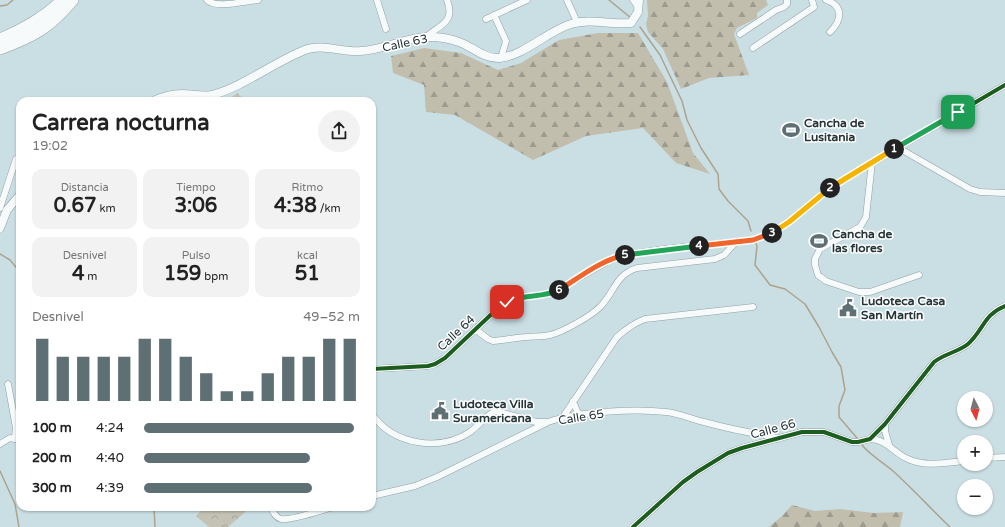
<!DOCTYPE html>
<html lang="es">
<meta charset="utf-8">
<style>
:root{--surface:#fff;--page:#f2f2f2;--text:#222;--muted:#767676;--accent:#5f7074}
body{margin:0;font-family:"Varela Round",sans-serif;background:var(--page);color:var(--text);height:100vh;display:flex;flex-direction:column;font-size:15px;white-space:nowrap}
*{box-sizing:border-box;margin:0}
p{font-size:13px;color:var(--muted)}
.icon{flex:none;width:22px;height:22px;fill:none;stroke:currentColor;stroke-width:2;stroke-linecap:round;stroke-linejoin:round}
.map{position:relative;flex:1;overflow:hidden}
.panel{position:absolute;left:16px;top:97px;width:360px;height:414px;display:flex;flex-direction:column;background:var(--surface);border-radius:12px;box-shadow:0 1px 3px #0004}
.panel>*{flex:none}
.needle{width:26px;rotate:174deg}
.buttons{position:absolute;left:957px;top:391px;display:grid;gap:8px}
.buttons a{display:grid;place-items:center;width:36px;height:36px;border-radius:50%;background:var(--surface);box-shadow:0 1px 3px #0004;font-size:20px}
.pin{position:absolute;display:grid;place-items:center;width:34px;height:34px;color:#fff;margin:-17px;border-radius:8px;box-shadow:0 2px 6px #0006}
.km{position:absolute;width:20px;height:20px;margin:-10px;border-radius:50%;background:#222;color:#fff;font-size:11px;line-height:20px;text-align:center}
.round{display:grid;place-items:center;flex:none;width:42px;height:42px;border-radius:21px;background:var(--page)}
.headline{display:flex;align-items:center;justify-content:space-between;height:68px;padding:0 16px}
h1{font-size:22px;font-weight:800;line-height:30px}
.stats{display:grid;grid-template-columns:repeat(3,1fr);gap:6px;height:68px;padding:4px 16px}
.stats div{display:grid;align-content:center;border-radius:10px;background:var(--page);text-align:center}
.stats b{font-size:20px;font-weight:800}
.stats small{font-size:11px;font-weight:400}
.stats p{font-size:11px}
.chart{height:112px;padding:8px 16px}
.chart p{display:flex;justify-content:space-between}
.chart svg{width:100%;height:72px;margin-top:4px;stroke:var(--accent);stroke-width:6}
ul{padding:0 16px;list-style:none;font-size:13px}
li{display:grid;grid-template-columns:64px 48px 1fr;align-items:center;height:30px}
li i{height:10px;border-radius:5px;background:var(--accent)}
.map>svg:first-child{display:block}
</style>
<div class="map">
<svg width="1005" height="527" viewBox="0 0 1005 527">
<defs>
<pattern id="forest-firs" width="22" height="20" patternUnits="userSpaceOnUse"><rect width="22" height="20" fill="#c2beae"/><path d="M5 1l3.5 6h-7zM16 11l3.5 6h-7z" fill="#9d9b8f"/></pattern>
<pattern id="park-crowns" width="20" height="18" patternUnits="userSpaceOnUse"><rect width="20" height="18" fill="#c4c2b5"/><path d="M2 6a3 3 0 1 1 6 0M12 15a3 3 0 1 1 6 0" fill="none" stroke="#a8a79c"/></pattern>
<pattern id="garden-dots" width="8" height="8" patternUnits="userSpaceOnUse"><rect width="8" height="8" fill="#c4c2b5"/><path d="M2 2h.1M6 6h.1" fill="none" stroke="#a8a79c" stroke-width="1.8" stroke-linecap="round"/></pattern>
</defs>
<rect width="100%" height="100%" fill="#cadfe4"/>
<!-- forest -->
<path fill="url(#forest-firs)" d="M 647,0 L 766,0 L 768,5 L 757,13 L 757,18 L 737,28 L 734,34 L 749,75 L 709,78 L 681,89 L 663,49 L 648,32 L 646,24 L 648,16 Z
M 598,33 L 638,33 L 667,82 L 693,153 L 710,174 L 676,163 L 643,128 L 586,136 L 533,160 L 455,115 L 426,112 L 424,85 L 393,73 L 391,56 L 424,48 L 461,53 L 498,70 L 521,63 L 559,40 Z
M 792,505 L 815,511 L 840,509 L 874,513 L 903,512 L 900,527 L 769,527 L 782,516 Z"/>
<!-- park -->
<path fill="url(#park-crowns)" d="M 204,507 L 251,507 L 228,527 L 209,527 L 196,516 Z"/>
<!-- garden -->
<path fill="url(#garden-dots)" d="M 237,93 L 246,101 L 227,101 Z"/>
<g fill="none" stroke-linecap="round" stroke-linejoin="round">
<!-- stream -->
<path stroke="#ada38d" stroke-width="1.5" d="M 609,0 L 631,18
M 0,6 L 7,5 L 13,0
M 640,27 L 660,55 L 682,101 L 687,120 L 701,148 L 718,174 L 719,189 L 728,201 L 748,221 L 751,231
M 755,241 L 757,246 L 755,265 L 770,285 L 785,289 L 805,304 L 819,327 L 832,352 L 841,367 L 845,390 L 839,406 L 839,417 L 857,438
M 0,254 L 10,260 L 20,272
M 862,445 C 871,456 883,462 893,471 C 913,489 931,509 950,527
M 0,471 L 15,504 L 19,527
M 154,507 L 155,527"/>
<!-- street casing -->
<g stroke="#8fa0a4" stroke-width="7">
<path id="street" d="M 207,0 C 215,9 246,1 258,0
M 377,0 L 386,29
M 567,0 L 577,22
M 633,0 L 639,8
M 826,0 C 844,6 842,20 830,32
M 494,15 L 506,41 L 501,58
M 486,19 L 527,0
M 740,34 L 776,10 L 784,7 L 787,4 L 787,0
M 426,37 C 439,25 456,23 447,0
M 753,48 L 814,7 L 812,0
M 897,147 L 970,189 L 980,192 L 1005,193
M 872,162 L 866,217 L 860,227 L 820,249 L 815,259 L 815,265 L 818,275 L 826,281 L 859,292 L 870,292 L 919,275
M 0,208 L 16,159
M 475,329 L 488,339 L 493,341 C 504,340 515,338 526,337 C 534,336 542,337 550,335 C 563,332 591,316 600,307 C 615,292 615,275 637,268 L 715,259 L 724,255 L 736,242
M 372,369 L 428,366 L 435,364 L 445,358 L 499,307 L 514,299 L 552,293 L 612,259 L 631,254 L 665,249 L 753,240 L 769,235 L 789,222 L 828,189 L 1005,85
M 8,384 L 16,428 L 15,438
M 573,401 L 577,411 L 581,415
M 372,414 C 393,445 440,452 470,432 C 479,426 486,414 496,411 L 536,422 L 546,422
M 563,417 L 617,337 C 626,329 634,323 645,319 L 753,307
M 885,424 L 885,431 L 889,445
M 870,439 C 886,439 894,453 908,459 C 925,467 946,463 964,461
M 0,444 L 10,438 L 20,440
M 986,458 L 1005,457
M 372,496 L 415,486 L 437,477 L 548,422 C 578,412 634,408 666,412 C 678,413 691,419 704,422 C 726,428 749,433 772,436 L 777,439
M 271,507 C 273,512 275,517 281,519 C 291,521 322,510 333,507
M 633,527 L 683,482 L 697,472 L 728,453 L 742,448 L 802,432 L 824,432 L 852,442 L 858,442 L 870,439 L 885,424 L 934,362 C 944,354 958,352 968,344 C 983,331 984,314 1005,306"/>
</g>
<!-- secondary casing -->
<g stroke="#8fa0a4" stroke-width="9">
<path id="secondary" d="M 153,101 C 162,97 172,94 182,94 C 192,94 202,97 212,95 C 243,87 274,62 305,50 C 322,43 343,53 361,51 C 384,50 406,37 429,37 C 439,37 449,38 459,42 C 473,47 484,59 500,58 C 523,56 548,31 571,24 C 590,18 611,25 631,23 L 638,12 L 639,0
M 0,228 L 7,210 L 20,195"/>
</g>
<!-- highway casing -->
<g stroke="#8fa0a4" stroke-width="12">
<path id="highway" d="M 0,39 C 24,29 44,18 62,0
M 0,49 C 33,37 50,28 73,0"/>
</g>
<!-- street -->
<use href="#street" stroke="#f7fafb" stroke-width="6"/>
<!-- secondary -->
<use href="#secondary" stroke="#f7fafb" stroke-width="8"/>
<!-- highway -->
<use href="#highway" stroke="#f7fafb" stroke-width="11"/>
<!-- cycleway casing -->
<g stroke="#fff" stroke-width="6">
<path id="cycleway" d="M 372,369 L 428,366 L 435,364 L 445,358 L 499,307 L 514,299 L 552,293 L 612,259 L 631,254 L 665,249 L 753,240 L 769,235 L 789,222 L 828,189 L 1005,85
M 633,527 L 683,482 L 697,472 L 728,453 L 742,448 L 802,432 L 824,432 L 852,442 L 858,442 L 870,439 L 885,424 L 934,362 C 944,354 958,352 968,344 C 983,331 984,314 1005,306"/>
</g>
<!-- cycleway -->
<use href="#cycleway" stroke="#1b5e20" stroke-width="4"/>
</g>
<g fill="none" stroke-linecap="round" stroke-linejoin="round">
<!-- split-1 casing -->
<g stroke="#fff" stroke-width="8">
<path id="split-1" d="M 894,149 L 958,112"/>
</g>
<!-- split-2 casing -->
<g stroke="#fff" stroke-width="8">
<path id="split-2" d="M 830,188 L 894,149"/>
</g>
<!-- split-3 casing -->
<g stroke="#fff" stroke-width="8">
<path id="split-3" d="M 772,233 L 789,222 L 830,188"/>
</g>
<!-- split-4 casing -->
<g stroke="#fff" stroke-width="8">
<path id="split-4" d="M 699,246 L 753,240 L 772,233"/>
</g>
<!-- split-5 casing -->
<g stroke="#fff" stroke-width="8">
<path id="split-5" d="M 625,255 L 699,246"/>
</g>
<!-- split-6 casing -->
<g stroke="#fff" stroke-width="8">
<path id="split-6" d="M 559,290 C 580,277 601,260 625,255"/>
</g>
<!-- split-7 casing -->
<g stroke="#fff" stroke-width="8">
<path id="split-7" d="M 507,302 C 524,294 543,298 559,290"/>
</g>
<!-- split-1 -->
<use href="#split-1" stroke="#22a559" stroke-width="5"/>
<!-- split-2 -->
<use href="#split-2" stroke="#f5b400" stroke-width="5"/>
<!-- split-3 -->
<use href="#split-3" stroke="#f5b400" stroke-width="5"/>
<!-- split-4 -->
<use href="#split-4" stroke="#f0652b" stroke-width="5"/>
<!-- split-5 -->
<use href="#split-5" stroke="#22a559" stroke-width="5"/>
<!-- split-6 -->
<use href="#split-6" stroke="#f0652b" stroke-width="5"/>
<!-- split-7 -->
<use href="#split-7" stroke="#22a559" stroke-width="5"/>
</g>
<!-- icons -->
<defs>
<g id="stadium-bare" transform="scale(1.38)"><path d="M0-5a6.5 5 0 1 0 0 10a6.5 5 0 1 0 0-10ZM-3.5-1.8h7v3.6h-7Z" fill="#5f7074" stroke="#fff" stroke-width="2.5" paint-order="stroke"/></g>
<g id="civic-bare" transform="scale(1.38)"><path d="M-.6-6.5H3V-4.5H.6V-3L4-1V1h2V6H-6V1h2V-1L-.6-3ZM-1.2 2.5V6h2.4V2.5Z" fill="#5f7074" stroke="#fff" stroke-width="2.5" paint-order="stroke"/></g>
</defs>
<g fill-rule="evenodd">
<use href="#stadium-bare" x="791" y="130"/>
<use href="#stadium-bare" x="819" y="241"/>
<use href="#civic-bare" x="848" y="308"/>
<use href="#civic-bare" x="440" y="411"/>
</g>
<g text-anchor="middle" stroke-width="3" stroke-linejoin="round" paint-order="stroke">
<!-- street labels -->
<g font-size="12" fill="#253538" stroke="#fff">
<text transform="translate(405 43) rotate(-12)" y="4">Calle 63</text>
<text transform="translate(456 333) rotate(-43)" y="4">Calle 64</text>
<text transform="translate(581 417) rotate(-9)" y="4">Calle 65</text>
<text transform="translate(773 429) rotate(-15)" y="4">Calle 66</text>
</g>
<!-- poi labels -->
<g font-size="12" font-weight="bold" fill="#253538" stroke="#fff" text-anchor="start">
<text x="804" y="127">Cancha de<tspan x="804" dy="14">Lusitania</tspan></text>
<text x="832" y="238">Cancha de<tspan x="832" dy="14">las flores</tspan></text>
<text x="861" y="305">Ludoteca Casa<tspan x="861" dy="14">San Martín</tspan></text>
<text x="453" y="408">Ludoteca Villa<tspan x="453" dy="14">Suramericana</tspan></text>
</g>
</g>
</svg>
<div class="buttons">
<a><svg class="needle" viewBox="-14 -14 28 28"><path d="M0-13l5 13h-10z" fill="#e53935"/><path d="M0 13l5-13h-10z" fill="#767676"/></svg></a>
<a>+</a>
<a>−</a>
</div>
<div class="pin" style="left:958px;top:112px;background:#1e9e55"><svg class="icon" aria-label="arrive" viewBox="0 0 24 24"><path d="M6 21V4h12l-3 4 3 4H6"/></svg></div>
<div class="pin" style="left:507px;top:302px;background:#d93025"><svg class="icon" aria-label="check" viewBox="0 0 24 24"><path d="M5 12l5 5 9-10"/></svg></div>
<b class="km" style="left:894px;top:149px">1</b>
<b class="km" style="left:830px;top:188px">2</b>
<b class="km" style="left:772px;top:233px">3</b>
<b class="km" style="left:699px;top:246px">4</b>
<b class="km" style="left:625px;top:255px">5</b>
<b class="km" style="left:559px;top:290px">6</b>
<section class="panel">
<div class="headline"><div><h1>Carrera nocturna</h1><p>19:02</p></div><a class="round"><svg class="icon" aria-label="share" viewBox="0 0 24 24"><path d="M12 15V3M7 8l5-5 5 5M5 13v7h14v-7"/></svg></a></div>
<div class="stats">
<div><p>Distancia</p><b>0.67<small> km</small></b></div>
<div><p>Tiempo</p><b>3:06</b></div>
<div><p>Ritmo</p><b>4:38<small> /km</small></b></div>
</div>
<div class="stats">
<div><p>Desnivel</p><b>4<small> m</small></b></div>
<div><p>Pulso</p><b>159<small> bpm</small></b></div>
<div><p>kcal</p><b>51</b></div>
</div>
<div class="chart"><p><span>Desnivel</span>49–52 m</p>
<svg viewBox="0 0 160 44" preserveAspectRatio="none"><path d="M5 44V6M15 44V17M25 44V17M35 44V17M45 44V17M55 44V6M65 44V6M75 44V17M85 44V27M95 44V38M105 44V38M115 44V27M125 44V17M135 44V17M145 44V6M155 44V6"/></svg>
</div>
<ul>
<li><b>100 m</b>4:24<i style="width:97%"></i></li>
<li><b>200 m</b>4:40<i style="width:77%"></i></li>
<li><b>300 m</b>4:39<i style="width:78%"></i></li>
</ul>
</section>
</div>
